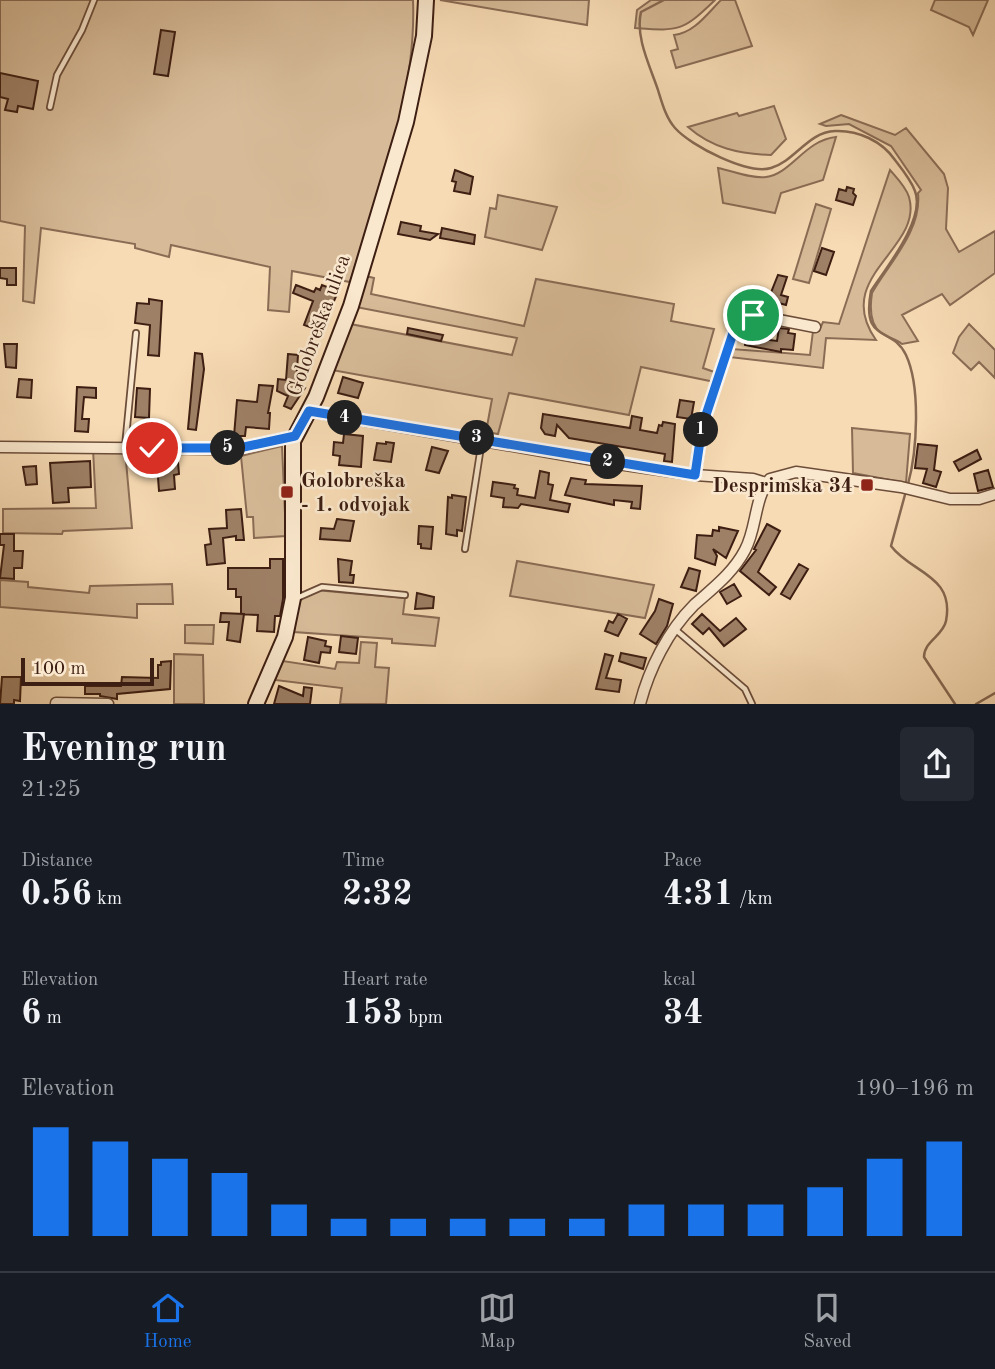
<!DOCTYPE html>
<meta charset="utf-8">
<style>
:root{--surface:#171b24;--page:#242831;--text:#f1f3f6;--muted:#9ea1a6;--line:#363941;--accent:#1a73e8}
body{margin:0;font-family:"Old Standard TT",serif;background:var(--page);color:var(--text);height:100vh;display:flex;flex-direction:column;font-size:26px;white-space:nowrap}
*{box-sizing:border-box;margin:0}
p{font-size:23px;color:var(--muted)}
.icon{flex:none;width:38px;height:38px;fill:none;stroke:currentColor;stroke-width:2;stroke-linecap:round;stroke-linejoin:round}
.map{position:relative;height:704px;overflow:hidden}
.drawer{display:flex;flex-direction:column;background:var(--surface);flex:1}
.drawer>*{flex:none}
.scale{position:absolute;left:21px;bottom:18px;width:133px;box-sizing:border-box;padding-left:7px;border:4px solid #3d1e12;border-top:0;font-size:19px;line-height:24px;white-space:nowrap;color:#3d1e12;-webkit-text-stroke:5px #fae8ce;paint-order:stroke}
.pin{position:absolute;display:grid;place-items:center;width:60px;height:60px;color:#fff;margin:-30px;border:4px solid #fff;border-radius:50%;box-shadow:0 2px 7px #0007}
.km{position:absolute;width:35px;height:35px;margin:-18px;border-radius:50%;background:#222;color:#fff;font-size:19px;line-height:35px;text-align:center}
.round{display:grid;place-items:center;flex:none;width:74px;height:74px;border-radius:7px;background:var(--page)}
.headline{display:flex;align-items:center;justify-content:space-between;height:119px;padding:0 21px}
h1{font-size:38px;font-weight:700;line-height:52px}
.stats{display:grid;grid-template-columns:repeat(3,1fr);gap:10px;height:119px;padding:7px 21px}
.stats div{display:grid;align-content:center}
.stats b{font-size:35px;font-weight:700}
.stats small{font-size:19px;font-weight:400}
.stats p{font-size:19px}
.chart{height:196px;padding:14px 21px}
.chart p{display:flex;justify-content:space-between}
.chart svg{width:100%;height:126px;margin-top:7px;stroke:var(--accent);stroke-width:6}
.tab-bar{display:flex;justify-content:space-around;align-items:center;height:98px;border-top:2px solid var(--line);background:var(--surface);font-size:19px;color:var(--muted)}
.tab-bar a{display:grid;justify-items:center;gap:4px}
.tab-bar .active{color:var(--accent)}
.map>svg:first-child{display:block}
</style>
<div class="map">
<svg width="995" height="704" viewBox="0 0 995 704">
<rect width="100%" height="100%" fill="#f7dbb4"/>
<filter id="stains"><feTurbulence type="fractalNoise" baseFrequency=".00286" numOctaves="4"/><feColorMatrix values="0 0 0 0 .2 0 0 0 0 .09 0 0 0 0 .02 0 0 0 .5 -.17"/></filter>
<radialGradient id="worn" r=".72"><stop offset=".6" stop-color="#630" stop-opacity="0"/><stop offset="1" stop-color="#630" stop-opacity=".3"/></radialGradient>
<!-- green -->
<path fill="#d7bb98" stroke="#8a6c55" stroke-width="2" d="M 0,0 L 413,0 C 417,96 378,192 350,282 L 292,271 L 289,312 L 268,310 L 270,267 L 171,245 L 169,257 L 135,248 L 135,244 L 41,228 L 34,303 L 23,301 L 25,226 L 0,221 Z
M 440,0 L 589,0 L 587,25 Z
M 651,0 L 715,0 C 682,32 679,31 635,28 L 637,10 Z
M 721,0 L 735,0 L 752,46 L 676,68 L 671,51 L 678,49 L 674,35 C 694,33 707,14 721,0 Z
M 935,0 L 988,0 L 973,35 L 969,27 L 931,10 Z
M 774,106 L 786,139 L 771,155 C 739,154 712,148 688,127 L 737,113 L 739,116 Z
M 841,115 L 895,135 L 906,128 L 944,174 L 948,188 L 946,229 L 959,252 L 995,231 L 995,273 L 950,305 L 942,294 L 902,315 L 918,341 L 902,344 C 896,339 888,338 881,333 C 869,324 870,306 872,293 C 890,262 922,230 918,193 L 921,190 L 891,146 L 849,124 L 826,126 L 820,124 Z
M 836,137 L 823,180 L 781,193 L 775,213 L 723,203 L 718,168 C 733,171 751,179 766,177 C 791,174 805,140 836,137 Z
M 890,170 C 897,178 906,187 909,197 C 924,249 831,276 876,340 L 826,338 L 823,368 L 729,357 L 732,349 L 810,355 L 813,331 L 819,331 L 823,322 L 839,324 Z
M 498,195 L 557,207 L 542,250 L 485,237 L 490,208 L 496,209 Z
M 816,204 L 831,209 L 809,283 L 793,279 Z
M 366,276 L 374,278 L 371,294 L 524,326 L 536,279 L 674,304 L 671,321 L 714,329 L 703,368 L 717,373 L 715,382 L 641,367 L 629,415 L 509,393 L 498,434 L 486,432 L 492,399 L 332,370 L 350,324 L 512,355 L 517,338 L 356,307 Z
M 969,324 L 995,350 L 995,378 L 979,362 L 971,370 L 953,353 L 959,337 Z
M 852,428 L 910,434 L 906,483 L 853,473 Z
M 282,446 L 286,536 L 254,538 L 253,517 L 247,517 L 241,456 Z
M 93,449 L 125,450 L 132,528 L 63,531 L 62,534 L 3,533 L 3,509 L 96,508 Z
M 517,561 L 654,585 L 645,618 L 510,596 Z
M 0,580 L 28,582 L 28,587 L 89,593 L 90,586 L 172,584 L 173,604 L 137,604 L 137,618 L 0,607 Z
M 315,590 L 405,598 L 403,614 L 439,618 L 435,646 L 392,643 L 392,639 L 294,632 L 299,600 Z
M 185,625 L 214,625 L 213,644 L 185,643 Z
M 361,642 L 377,643 L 375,667 L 389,668 L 386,704 L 340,704 L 342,688 L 275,680 L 283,661 L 335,669 L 337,662 L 359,663 Z
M 174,654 L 203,655 L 204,704 L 174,704 Z"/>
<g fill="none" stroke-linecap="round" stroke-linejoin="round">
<!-- stream -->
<path stroke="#876952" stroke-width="2.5" d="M 664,0 L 641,12 C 635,37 650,66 658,90 C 662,103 666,118 675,128 C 691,146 748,175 771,168 C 795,161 808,132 835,131 C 858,130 882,141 895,160 C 902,169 911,180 915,191 C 926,219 886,268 871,291 C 861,344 892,325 906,355 C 921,387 917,452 908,484
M 906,491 L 891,546 C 911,573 955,575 946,621 C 943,636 924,641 924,657 L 955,704
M 976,704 L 995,693"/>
</g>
<!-- building -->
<path fill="#9e8066" stroke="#3d1e12" stroke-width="2" d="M 161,30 L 175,32 L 168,76 L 154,74 Z
M 0,73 L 38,81 L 33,109 L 18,106 L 17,112 L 5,110 L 8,99 L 0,97 Z
M 455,170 L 473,177 L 470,194 L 454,191 L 456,182 L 452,181 Z
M 847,187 L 854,189 L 853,193 L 856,196 L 853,205 L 836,200 L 839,189 L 846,191 Z
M 401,222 L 421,226 L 420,231 L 438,234 L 430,240 L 398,234 Z
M 442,228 L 475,235 L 474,244 L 440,238 Z
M 822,248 L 834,252 L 826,275 L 814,271 Z
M 0,268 L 16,268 L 16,285 L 7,285 L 7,279 L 0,278 Z
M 778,275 L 787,277 L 781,295 L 788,297 L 786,305 L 768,300 Z
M 296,285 L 314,292 L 316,288 L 320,290 L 322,285 L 335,290 L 334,293 L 337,294 L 321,331 L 304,325 L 313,301 L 293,293 Z
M 149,299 L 162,301 L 159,356 L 148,355 L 150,325 L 135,323 L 137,303 L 149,304 Z
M 747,326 L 763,328 L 762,339 L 777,341 L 779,328 L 789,329 L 788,333 L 795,334 L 793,350 L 781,349 L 781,352 L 745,345 Z
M 408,328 L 443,335 L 441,341 L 407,334 Z
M 4,344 L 17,344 L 16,368 L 6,367 Z
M 195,353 L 202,354 L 204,369 L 196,430 L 188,429 Z
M 288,354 L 298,355 L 296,384 L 305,388 L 291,409 L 284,406 L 288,396 L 277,391 L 278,379 L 286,380 Z
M 343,377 L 363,383 L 358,398 L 338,393 Z
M 19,379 L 32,380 L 31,398 L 17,397 Z
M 259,385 L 273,386 L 268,413 L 270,413 L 269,429 L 246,427 L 245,436 L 234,436 L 237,400 L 257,402 Z
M 77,387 L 96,388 L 96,398 L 84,397 L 82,419 L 89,419 L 88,432 L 75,431 Z
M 137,388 L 150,389 L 149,418 L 135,417 Z
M 680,400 L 694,402 L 691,419 L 677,417 Z
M 543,414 L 630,428 L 632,416 L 642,418 L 640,430 L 657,433 L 659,425 L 662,426 L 663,422 L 675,424 L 672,462 L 664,461 L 665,454 L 569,438 L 557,425 L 555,436 L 545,434 L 541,428 Z
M 344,434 L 363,436 L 361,467 L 339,465 L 340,456 L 333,455 L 334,442 L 343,443 Z
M 386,442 L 394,443 L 391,462 L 374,460 L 377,443 L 386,444 Z
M 918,444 L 937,446 L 934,470 L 941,472 L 936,487 L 923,483 L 927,469 L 915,468 Z
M 432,447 L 448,451 L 439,473 L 426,470 Z
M 977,450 L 981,459 L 959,471 L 954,462 Z
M 90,461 L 91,487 L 68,488 L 69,502 L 53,503 L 50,463 Z
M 178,462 L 179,474 L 174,475 L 175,489 L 159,491 L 157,464 Z
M 36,466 L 37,484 L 26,485 L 23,467 Z
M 988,470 L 993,487 L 978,491 L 974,474 Z
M 540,471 L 549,473 L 548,484 L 553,485 L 550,500 L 570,504 L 568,512 L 521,504 L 518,508 L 503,507 L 504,498 L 491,496 L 493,482 L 515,485 L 514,488 L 518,489 L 517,495 L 535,498 Z
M 571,478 L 586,480 L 585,484 L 642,486 L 640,509 L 631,508 L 632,502 L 614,500 L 614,505 L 565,495 Z
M 452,495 L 466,497 L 462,531 L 457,530 L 457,536 L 446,534 L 448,497 L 452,498 Z
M 241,509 L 244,540 L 236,540 L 236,536 L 223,538 L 225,563 L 207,565 L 205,545 L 211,544 L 209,529 L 227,528 L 226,510 Z
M 337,519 L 354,521 L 350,541 L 320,539 L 321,528 L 334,529 Z
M 767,524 L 780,531 L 758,572 L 776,587 L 769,595 L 740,571 L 756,550 L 754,549 Z
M 419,526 L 433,527 L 431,549 L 421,548 L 421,544 L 418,544 Z
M 719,527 L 738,531 L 726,558 L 713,549 L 717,556 L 715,565 L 695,558 L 697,535 L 712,536 L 713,530 L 719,531 Z
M 0,534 L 14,534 L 14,551 L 23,551 L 22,568 L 14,568 L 14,579 L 0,578 L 4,545 L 0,545 Z
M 270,559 L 283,559 L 283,599 L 280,616 L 275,616 L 274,632 L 257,631 L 258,615 L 241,614 L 241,597 L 236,597 L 236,589 L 228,589 L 228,568 L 270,568 Z
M 338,559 L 352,561 L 350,575 L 354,575 L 353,583 L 339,582 Z
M 799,564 L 808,569 L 790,599 L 781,594 Z
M 689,568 L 700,571 L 696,591 L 681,587 Z
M 734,584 L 741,596 L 727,604 L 720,592 Z
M 417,593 L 434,597 L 433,608 L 415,609 Z
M 659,599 L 673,604 L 667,626 L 656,644 L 640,634 L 655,611 Z
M 221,613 L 244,614 L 240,642 L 227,640 L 229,622 L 220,622 Z
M 618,614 L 627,619 L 618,636 L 605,631 L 609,621 L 613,623 Z
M 702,614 L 720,631 L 736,618 L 746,629 L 724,646 L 709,628 L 703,634 L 692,624 Z
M 341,636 L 358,638 L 356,654 L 339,652 Z
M 308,637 L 326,641 L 325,646 L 331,647 L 330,653 L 321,652 L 319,663 L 304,660 Z
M 621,653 L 646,658 L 643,669 L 619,661 Z
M 605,654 L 613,656 L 606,678 L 621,680 L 619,692 L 596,689 Z
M 171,661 L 170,689 L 117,694 L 117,699 L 100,696 L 100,694 L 85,694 L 85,686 L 121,686 L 122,677 L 158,678 L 158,665 L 161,665 L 161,662 Z
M 2,677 L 21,677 L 20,701 L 14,700 L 14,704 L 0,704 Z
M 279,686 L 303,696 L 304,687 L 312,688 L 310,704 L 274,704 Z"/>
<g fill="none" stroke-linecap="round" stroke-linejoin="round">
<!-- lane casing -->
<g stroke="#6c4d3a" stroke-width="8">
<path id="lane" d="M 50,107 L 57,75 L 82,30 L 94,0
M 125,447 L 136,333
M 465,549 L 482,440
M 297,598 L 322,587 L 405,595
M 676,630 L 745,689 L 752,704"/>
</g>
<!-- street casing -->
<g stroke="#6c4d3a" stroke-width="13">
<path id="street" d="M 309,411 L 611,463 L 695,475 L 753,479 L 766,483
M 0,447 L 214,449 L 239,448 L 295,436
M 695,475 L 702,427 L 738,318 L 753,315 L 815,327
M 56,703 L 108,704
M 640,704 C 649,669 668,631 694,605 C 713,588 733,573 745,550 C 757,528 754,498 770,479 L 796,472 L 901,487 L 950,499 L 979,499 L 995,494"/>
</g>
<!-- secondary casing -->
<g stroke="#3d1e12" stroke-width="18">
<path id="secondary" d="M 256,704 L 285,637 L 293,598 L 293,441 L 316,397 L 351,306 L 406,122 L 424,36 L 426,0"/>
</g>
<!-- lane -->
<use href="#lane" stroke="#fae8ce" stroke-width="4.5"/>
<!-- street -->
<use href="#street" stroke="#fae8ce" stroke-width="10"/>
<!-- secondary -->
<use href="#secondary" stroke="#fae8ce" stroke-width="14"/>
</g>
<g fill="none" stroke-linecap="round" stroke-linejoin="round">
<!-- route casing -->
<g stroke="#fff" stroke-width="14">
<path id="route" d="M 152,448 L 239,448 L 295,436 L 309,411 L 695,475 L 702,427 L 738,318 L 753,315"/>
</g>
<!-- route -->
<use href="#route" stroke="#1a73e8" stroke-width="9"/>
</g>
<!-- markers -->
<g fill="#8f2418" stroke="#fae8ce" stroke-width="2.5">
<rect x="860" y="478" width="14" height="14" rx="3.5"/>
<rect x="280" y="485" width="14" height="14" rx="3.5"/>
</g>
<g text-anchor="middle" stroke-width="5" stroke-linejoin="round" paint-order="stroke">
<!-- street labels -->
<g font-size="21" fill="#3d1e12" stroke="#fae8ce">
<text transform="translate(318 325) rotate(-70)" y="7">Golobreška ulica</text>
</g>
<!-- poi labels -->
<g font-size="21" font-weight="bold" fill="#3d1e12" stroke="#fae8ce" text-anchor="start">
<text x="301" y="487">Golobreška<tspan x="301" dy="24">- 1. odvojak</tspan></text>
<text x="853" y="492" text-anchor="end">Desprimska 34</text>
</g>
</g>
<rect width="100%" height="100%" filter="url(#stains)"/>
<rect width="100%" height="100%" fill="url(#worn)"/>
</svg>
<div class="scale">100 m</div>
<div class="pin" style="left:753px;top:315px;background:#1e9e55"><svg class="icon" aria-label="arrive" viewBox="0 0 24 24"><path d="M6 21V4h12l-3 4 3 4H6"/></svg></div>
<div class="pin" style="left:152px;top:448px;background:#d93025"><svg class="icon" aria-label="check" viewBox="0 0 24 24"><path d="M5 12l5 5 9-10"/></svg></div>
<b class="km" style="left:701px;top:430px">1</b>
<b class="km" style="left:608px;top:462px">2</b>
<b class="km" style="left:477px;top:438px">3</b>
<b class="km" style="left:345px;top:418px">4</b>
<b class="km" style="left:228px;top:448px">5</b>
</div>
<section class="drawer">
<div class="headline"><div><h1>Evening run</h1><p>21:25</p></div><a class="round"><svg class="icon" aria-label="share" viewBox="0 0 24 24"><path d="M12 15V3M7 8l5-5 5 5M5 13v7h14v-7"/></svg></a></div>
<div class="stats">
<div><p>Distance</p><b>0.56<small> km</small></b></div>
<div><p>Time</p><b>2:32</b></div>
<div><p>Pace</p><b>4:31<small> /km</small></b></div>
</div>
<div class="stats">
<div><p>Elevation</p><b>6<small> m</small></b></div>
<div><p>Heart rate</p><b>153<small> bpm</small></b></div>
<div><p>kcal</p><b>34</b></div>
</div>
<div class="chart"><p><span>Elevation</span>190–196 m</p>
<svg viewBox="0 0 160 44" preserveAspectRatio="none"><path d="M5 44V6M15 44V11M25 44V17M35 44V22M45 44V33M55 44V38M65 44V38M75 44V38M85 44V38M95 44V38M105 44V33M115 44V33M125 44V33M135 44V27M145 44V17M155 44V11"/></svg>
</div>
</section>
<nav class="tab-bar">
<a class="active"><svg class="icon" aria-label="home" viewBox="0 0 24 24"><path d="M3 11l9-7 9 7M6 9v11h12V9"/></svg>Home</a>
<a><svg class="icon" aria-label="map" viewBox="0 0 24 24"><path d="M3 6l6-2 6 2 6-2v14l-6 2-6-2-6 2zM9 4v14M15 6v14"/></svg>Map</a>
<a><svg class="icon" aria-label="saved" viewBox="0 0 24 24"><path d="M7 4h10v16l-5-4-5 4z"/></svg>Saved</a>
</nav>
